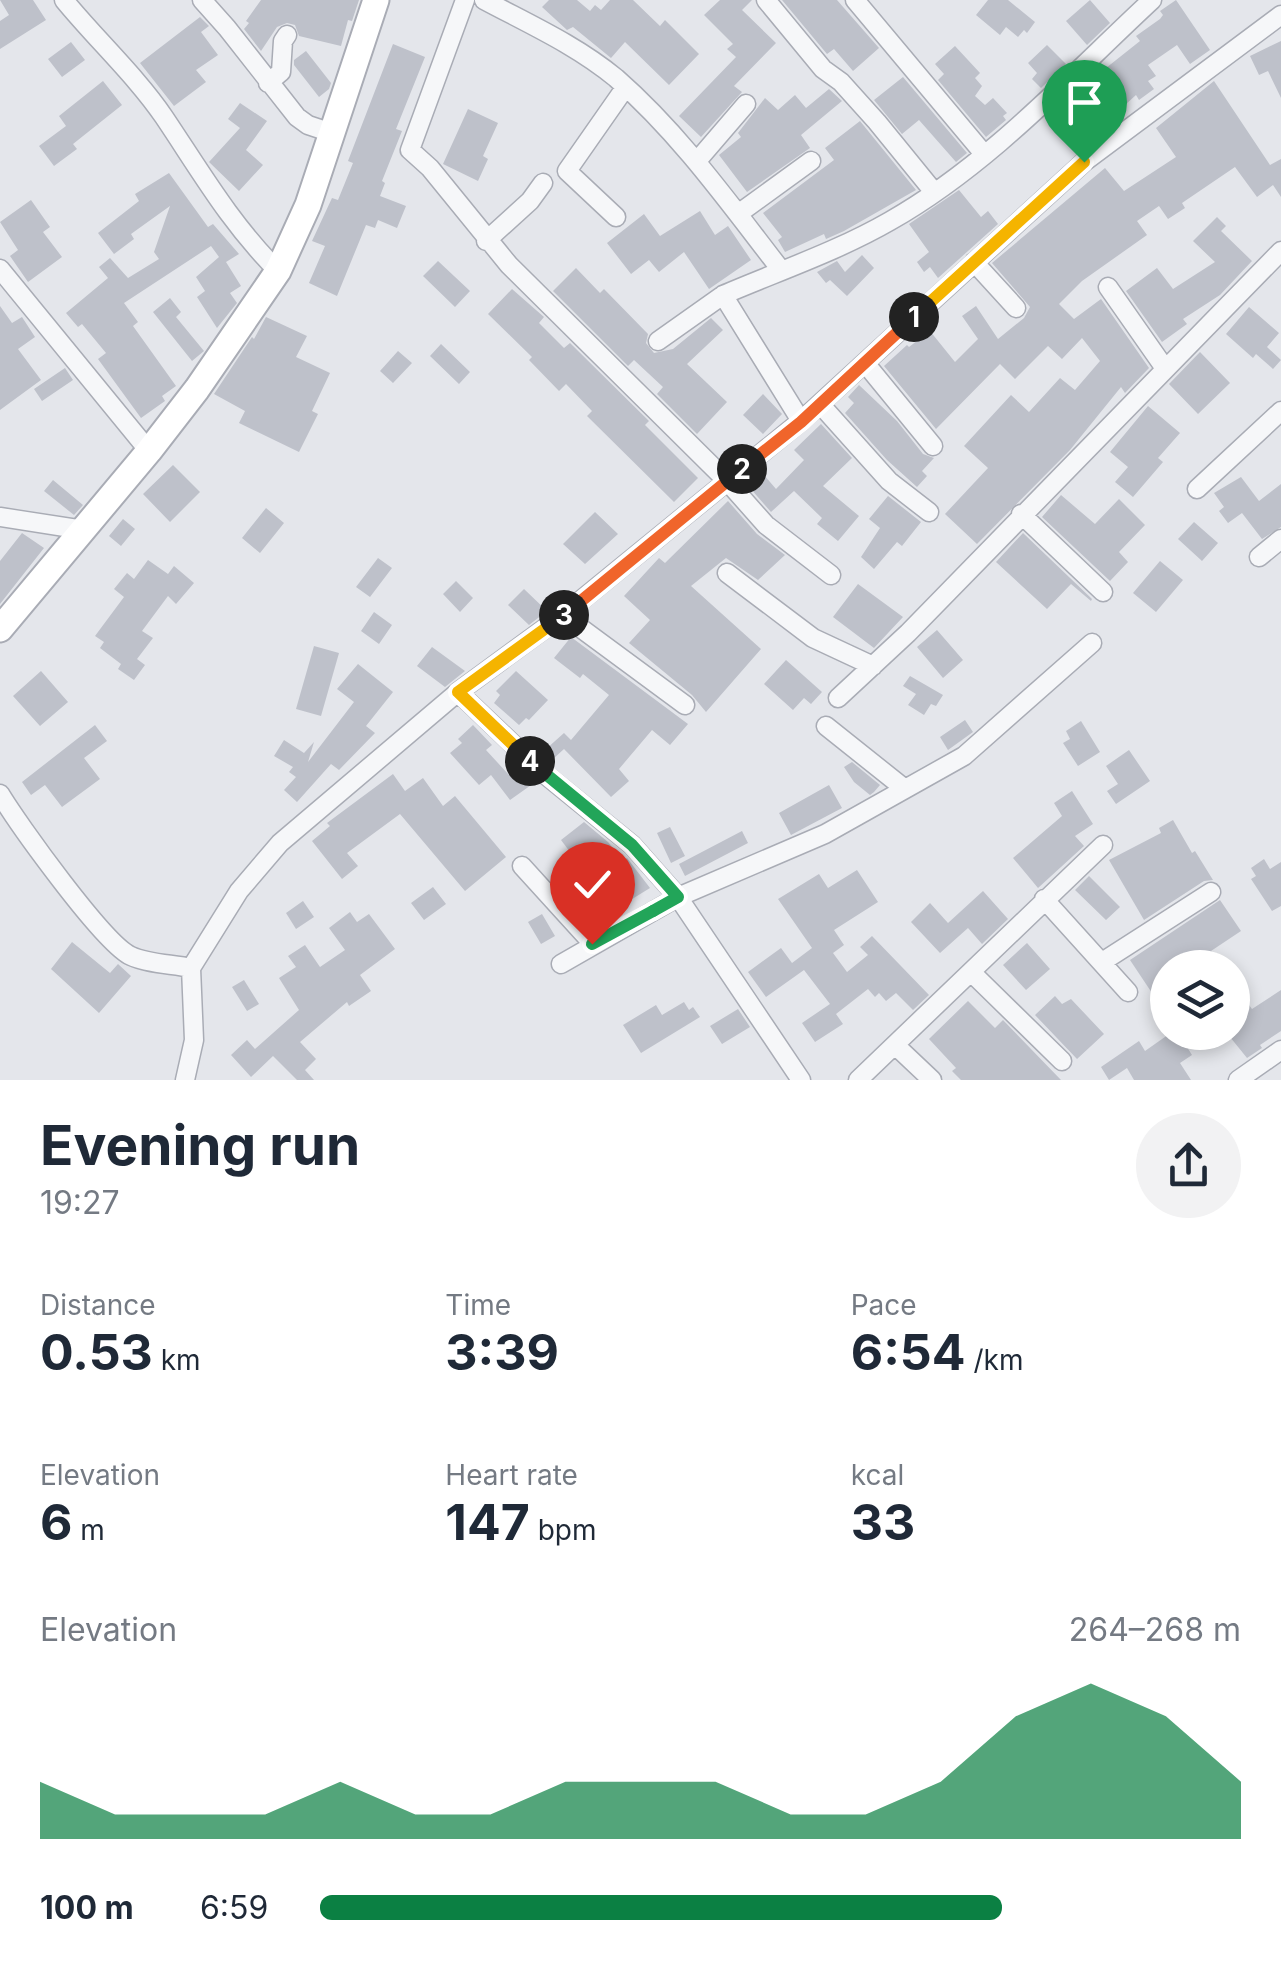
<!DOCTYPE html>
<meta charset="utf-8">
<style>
:root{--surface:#fff;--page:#f2f2f3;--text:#1f2937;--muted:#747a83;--accent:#0b8043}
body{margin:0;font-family:Inter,sans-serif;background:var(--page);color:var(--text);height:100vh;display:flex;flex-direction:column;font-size:38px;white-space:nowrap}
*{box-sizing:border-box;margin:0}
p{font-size:32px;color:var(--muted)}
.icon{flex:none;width:55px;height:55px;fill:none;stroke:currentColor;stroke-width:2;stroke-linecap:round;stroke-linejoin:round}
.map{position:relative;height:1080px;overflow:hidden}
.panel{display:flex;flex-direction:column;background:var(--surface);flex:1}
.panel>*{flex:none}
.buttons{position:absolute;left:1150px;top:950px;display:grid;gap:20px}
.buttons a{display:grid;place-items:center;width:100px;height:100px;border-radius:50%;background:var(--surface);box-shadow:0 5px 15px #0003;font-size:50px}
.pin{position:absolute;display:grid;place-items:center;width:85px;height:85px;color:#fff;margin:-102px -42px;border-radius:50% 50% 50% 0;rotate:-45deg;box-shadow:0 0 10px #0007}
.pin .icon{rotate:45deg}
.km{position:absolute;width:50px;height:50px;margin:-25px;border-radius:50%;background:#222;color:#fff;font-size:28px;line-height:50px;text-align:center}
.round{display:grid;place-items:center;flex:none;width:105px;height:105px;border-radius:52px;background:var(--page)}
.headline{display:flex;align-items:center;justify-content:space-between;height:170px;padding:0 40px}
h1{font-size:55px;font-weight:700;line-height:75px}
.metrics{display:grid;grid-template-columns:repeat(3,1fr);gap:15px;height:170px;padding:10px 40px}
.metrics div{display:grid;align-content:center}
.metrics b{font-size:50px;font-weight:700}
.metrics small{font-size:28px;font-weight:400}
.metrics p{font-size:28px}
.chart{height:280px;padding:20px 40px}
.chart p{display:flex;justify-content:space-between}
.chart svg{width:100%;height:180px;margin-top:10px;fill:var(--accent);opacity:.7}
ul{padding:0 40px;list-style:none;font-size:32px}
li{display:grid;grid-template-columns:160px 120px 1fr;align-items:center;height:75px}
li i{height:25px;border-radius:12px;background:var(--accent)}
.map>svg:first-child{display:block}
</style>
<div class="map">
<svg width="1281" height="1080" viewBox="0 0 1281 1080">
<rect width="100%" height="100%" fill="#e4e6eb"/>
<!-- building -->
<path fill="#bec1ca" d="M 0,0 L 33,0 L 46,20 L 0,49 L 0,21 L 9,15 Z
M 261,0 L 359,0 L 352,21 L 348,20 L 341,46 L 299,36 L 295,25 L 287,23 L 277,27 L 261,51 L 244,29 L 249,23 L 246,21 Z
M 549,0 L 577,0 L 590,11 L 595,5 L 601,10 L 610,0 L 633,0 L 660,26 L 665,20 L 699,54 L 669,85 L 625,42 L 611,58 L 573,27 L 567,30 L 542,7 Z
M 720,0 L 752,0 L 742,10 L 776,43 L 734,86 L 742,92 L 701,137 L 679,116 L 736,57 L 727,49 L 733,44 L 704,15 Z
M 782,0 L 837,0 L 879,48 L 853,71 L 834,49 L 827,54 Z
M 988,0 L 1008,0 L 1035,22 L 1027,33 L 1024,30 L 1018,37 L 1006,27 L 1000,35 L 976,15 Z
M 1090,0 L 1110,23 L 1087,45 L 1066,21 Z
M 1176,0 L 1210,50 L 1190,64 L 1177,45 L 1148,65 L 1156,76 L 1148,81 L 1154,89 L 1139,100 L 1136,95 L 1116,113 L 1110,106 L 1076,133 L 1056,108 L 1098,75 L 1104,80 L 1111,73 L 1106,68 L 1140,41 L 1136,36 L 1160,19 L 1163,15 L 1160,11 Z
M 200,17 L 209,26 L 201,32 L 218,55 L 196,70 L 206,82 L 174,106 L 140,63 Z
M 1281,41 L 1281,98 L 1268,71 L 1259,75 L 1250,56 Z
M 71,42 L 85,60 L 62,77 L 48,59 Z
M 393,44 L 425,57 L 396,129 L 402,131 L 382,181 L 385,183 L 380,196 L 406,206 L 397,228 L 378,220 L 375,228 L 366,225 L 337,296 L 309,283 L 325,246 L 312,241 L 332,198 L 338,200 L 353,163 L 348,161 Z
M 1047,45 L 1066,64 L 1041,88 L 1032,79 L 1037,73 L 1028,63 Z
M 955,46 L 980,73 L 975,78 L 982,86 L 975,96 L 985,105 L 993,98 L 1007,113 L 1003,116 L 1006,120 L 986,137 L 938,80 L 944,74 L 935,64 Z
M 306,51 L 331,83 L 329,89 L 319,97 L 294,65 L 294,60 Z
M 903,77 L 967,153 L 956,162 L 919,120 L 902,134 L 874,100 Z
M 103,81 L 122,105 L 73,144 L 77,149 L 54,166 L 39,146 L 66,126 L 59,116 Z
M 1214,81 L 1270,165 L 1281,159 L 1281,197 L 1273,185 L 1257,197 L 1235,167 L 1182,203 L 1185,208 L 1168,219 L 1159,206 L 1137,221 L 1147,235 L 1082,281 L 1059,304 L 1074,319 L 1101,299 L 1149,368 L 1125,393 L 1121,387 L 1070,450 L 977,544 L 945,514 L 988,468 L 964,446 L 1011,395 L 1029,412 L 1060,378 L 1075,390 L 1100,361 L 1082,338 L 1062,359 L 1048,346 L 1015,379 L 1000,364 L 936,429 L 884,366 L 907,345 L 909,347 L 930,331 L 955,362 L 978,339 L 962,316 L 976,306 L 998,339 L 1024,318 L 1030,307 L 992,263 L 1105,168 L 1124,191 L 1176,157 L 1156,128 Z
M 829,89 L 842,101 L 801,135 L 810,148 L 747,192 L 719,155 L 741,137 L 738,133 L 765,98 L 778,110 L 795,95 L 806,108 Z
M 240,103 L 267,121 L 246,150 L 263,165 L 239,191 L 209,162 L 240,128 L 228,119 Z
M 468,109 L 498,123 L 483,156 L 488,159 L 478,181 L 443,164 Z
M 860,121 L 916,190 L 844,231 L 826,239 L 824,234 L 785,252 L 778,240 L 782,237 L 763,213 L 834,160 L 825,148 Z
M 169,173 L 208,227 L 213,224 L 239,254 L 226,262 L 241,286 L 230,293 L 237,303 L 217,328 L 197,297 L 205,291 L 196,277 L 219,257 L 211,246 L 124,303 L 138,322 L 133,326 L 176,386 L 162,396 L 165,401 L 141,418 L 98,359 L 106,353 L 82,324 L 78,327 L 66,313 L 108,278 L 99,267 L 110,258 L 128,278 L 159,259 L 154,252 L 170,206 L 131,234 L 134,239 L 114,254 L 98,233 L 139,201 L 135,194 Z
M 959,190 L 981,217 L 988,211 L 998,224 L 938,278 L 930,267 L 924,272 L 917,262 L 929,252 L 909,224 Z
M 31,200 L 50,227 L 43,232 L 62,257 L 28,282 L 10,256 L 18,250 L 0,222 Z
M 700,211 L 715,235 L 728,226 L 751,260 L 709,289 L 684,252 L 659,272 L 649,260 L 631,274 L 607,243 L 644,214 L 660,236 Z
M 1217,217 L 1226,226 L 1221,231 L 1252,261 L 1220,295 L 1183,319 L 1187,324 L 1162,342 L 1126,291 L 1157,268 L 1173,289 L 1215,262 L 1193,241 Z
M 862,255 L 874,268 L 847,296 L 830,280 L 826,283 L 817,272 L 837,261 L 845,272 Z
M 438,261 L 470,291 L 455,307 L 423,276 Z
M 576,268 L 600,293 L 604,289 L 648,334 L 646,343 L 654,353 L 673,349 L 711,318 L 723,330 L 687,364 L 727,402 L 697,434 L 657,394 L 663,387 L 634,360 L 628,366 L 553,291 Z
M 512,289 L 544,317 L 539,323 L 564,348 L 570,343 L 649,421 L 645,425 L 698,478 L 674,502 L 587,416 L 592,411 L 566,384 L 559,391 L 529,360 L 532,357 L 488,314 Z
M 170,298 L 181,312 L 176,317 L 204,351 L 192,361 L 153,312 Z
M 0,306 L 12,323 L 22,317 L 35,337 L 18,349 L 41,380 L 0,410 Z
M 1249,307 L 1279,333 L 1267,347 L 1281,360 L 1273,369 L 1256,354 L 1253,358 L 1226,334 Z
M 266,317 L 307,336 L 296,357 L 330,373 L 312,411 L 318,414 L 299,452 L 239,423 L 245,411 L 214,394 L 252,337 L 254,339 Z
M 441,344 L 470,372 L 459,384 L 430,356 Z
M 398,351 L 412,363 L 393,383 L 380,371 Z
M 1200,352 L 1230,383 L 1198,414 L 1169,384 Z
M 65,368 L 73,380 L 42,401 L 34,389 Z
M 859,385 L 897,421 L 923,454 L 934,458 L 922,471 L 927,476 L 917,487 L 887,460 L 845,413 L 854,403 L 848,397 Z
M 763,394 L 782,414 L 763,434 L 743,415 Z
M 1148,406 L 1180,433 L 1158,458 L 1163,462 L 1133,497 L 1115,482 L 1128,467 L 1110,452 Z
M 821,424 L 852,458 L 823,486 L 859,516 L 838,541 L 817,524 L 822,518 L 794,491 L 771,512 L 750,488 L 764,475 L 776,489 L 804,460 L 794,450 Z
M 173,465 L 200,492 L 170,522 L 143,494 Z
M 1241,477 L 1259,501 L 1281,484 L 1281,527 L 1262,539 L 1242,513 L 1228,523 L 1219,511 L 1224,507 L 1214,493 Z
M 53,480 L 83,505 L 74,515 L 44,491 Z
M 1061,495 L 1095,524 L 1119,499 L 1145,525 L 1119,552 L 1128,562 L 1110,581 L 1042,517 Z
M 888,496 L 921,522 L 902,546 L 897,542 L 874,569 L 861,557 L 880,528 L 869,519 Z
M 728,501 L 757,534 L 785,555 L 758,580 L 726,558 L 691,586 L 761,649 L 706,712 L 692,695 L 629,643 L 650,620 L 624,596 L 659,558 L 665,563 Z
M 266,508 L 284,523 L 260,553 L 242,538 Z
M 595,512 L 618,534 L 585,564 L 563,544 Z
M 123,519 L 135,529 L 121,546 L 109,536 Z
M 1194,522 L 1218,543 L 1202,561 L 1178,539 Z
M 22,533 L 44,548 L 0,604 L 0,561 Z
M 1023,533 L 1092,599 L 1091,601 L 1071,584 L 1047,609 L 996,562 Z
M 378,558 L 392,568 L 370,597 L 356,587 Z
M 148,560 L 168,574 L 174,566 L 194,583 L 176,604 L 168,596 L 142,631 L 153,638 L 137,659 L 145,665 L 134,680 L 118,669 L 121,664 L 100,648 L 104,642 L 95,636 L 124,597 L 114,589 L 127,573 L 134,579 Z
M 1160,561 L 1183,580 L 1156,612 L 1133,593 Z
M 456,581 L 473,598 L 460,612 L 443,594 Z
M 858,584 L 903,617 L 874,648 L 833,617 Z
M 524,589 L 547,611 L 529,625 L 508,605 Z
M 374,612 L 392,625 L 379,644 L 361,631 Z
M 937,630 L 963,660 L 943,678 L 917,647 Z
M 571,637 L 688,724 L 670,745 L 652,730 L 619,769 L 629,781 L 611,797 L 564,749 L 553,759 L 545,750 L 564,733 L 571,740 L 609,695 L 583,674 L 580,678 L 554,658 Z
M 314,646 L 339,653 L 321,716 L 296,709 Z
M 432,647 L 465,671 L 445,687 L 417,666 Z
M 786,660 L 822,692 L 811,704 L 804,698 L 793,710 L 764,684 Z
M 358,664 L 393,692 L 366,726 L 375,733 L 339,770 L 331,764 L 297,802 L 284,790 L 296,777 L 289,772 L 293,767 L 274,756 L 284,740 L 304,753 L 314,742 L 308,762 L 354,702 L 337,689 Z
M 41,671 L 68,702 L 40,726 L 13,696 Z
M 516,671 L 548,700 L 529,720 L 526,718 L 519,725 L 494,703 L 500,695 L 496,691 Z
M 910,676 L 943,695 L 936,706 L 931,704 L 924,715 L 908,705 L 916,694 L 903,686 Z
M 965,720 L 973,732 L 948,750 L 940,737 Z
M 1081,721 L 1100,752 L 1078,766 L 1063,743 L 1070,739 L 1066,731 Z
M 95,725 L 107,741 L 84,758 L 100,779 L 62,807 L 45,785 L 31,795 L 22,782 Z
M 473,725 L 492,745 L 486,750 L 509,775 L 519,767 L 534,783 L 510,800 L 491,775 L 479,785 L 450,753 L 462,743 L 458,739 Z
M 1129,750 L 1150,781 L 1116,804 L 1107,791 L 1118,784 L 1106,766 Z
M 852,762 L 880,785 L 874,792 L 870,795 L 854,782 L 844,767 Z
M 393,774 L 405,791 L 423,778 L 443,806 L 455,796 L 506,857 L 465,891 L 400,814 L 347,853 L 358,866 L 342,879 L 312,841 L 330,826 L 327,823 Z
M 829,785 L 842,808 L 791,835 L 779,813 Z
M 1072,791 L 1093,824 L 1075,836 L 1084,846 L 1038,888 L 1013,858 L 1062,816 L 1054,803 Z
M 1173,820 L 1192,853 L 1195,851 L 1213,880 L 1204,881 L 1144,920 L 1109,860 L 1161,833 L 1159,828 Z
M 584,822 L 608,842 L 623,861 L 627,858 L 650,888 L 616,909 L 620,916 L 598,926 L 575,890 L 591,880 L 561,840 Z
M 670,827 L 685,856 L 671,863 L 657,833 Z
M 742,831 L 748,843 L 685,876 L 679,864 Z
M 1264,859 L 1270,869 L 1281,862 L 1281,906 L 1272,911 L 1251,879 L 1256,876 L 1251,868 Z
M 857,870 L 878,902 L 834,930 L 844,945 L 833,953 L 847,972 L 868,955 L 860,947 L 872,936 L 929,995 L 913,1010 L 896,993 L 886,1001 L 879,993 L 875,997 L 868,989 L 836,1014 L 843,1024 L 815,1042 L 802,1023 L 830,1004 L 804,970 L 766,997 L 748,972 L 781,948 L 792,963 L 812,948 L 778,899 L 819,874 L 828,888 Z
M 1089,876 L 1120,907 L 1106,920 L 1075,890 Z
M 433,887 L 446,904 L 424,920 L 411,903 Z
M 983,891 L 1008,919 L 982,944 L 968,928 L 940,953 L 911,922 L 930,903 L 948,923 Z
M 1220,900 L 1241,931 L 1211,951 L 1222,968 L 1168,968 L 1168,1017 L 1130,960 Z
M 303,901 L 314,917 L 296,929 L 286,913 Z
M 350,912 L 357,922 L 369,914 L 395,949 L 360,975 L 371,991 L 349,1006 L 347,1002 L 300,1042 L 316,1059 L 305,1070 L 314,1080 L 297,1080 L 273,1056 L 251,1077 L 231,1055 L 247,1040 L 255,1049 L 299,1010 L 279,978 L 296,967 L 288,956 L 305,945 L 320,967 L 345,950 L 329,928 Z
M 542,914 L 555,936 L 541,944 L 528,922 Z
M 72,942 L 110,973 L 118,964 L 131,976 L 99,1013 L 51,969 Z
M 1027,943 L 1050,969 L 1026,990 L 1003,965 Z
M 244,980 L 259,1004 L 247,1011 L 232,987 Z
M 1232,982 L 1252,1009 L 1281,990 L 1281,1031 L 1260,1045 L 1262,1048 L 1247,1058 L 1226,1032 L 1232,1032 Z
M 1055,996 L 1062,1004 L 1071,999 L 1104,1034 L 1077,1059 L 1035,1015 Z
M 968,1001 L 995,1028 L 1003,1020 L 1061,1080 L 961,1080 L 952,1071 L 956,1068 L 929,1039 Z
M 684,1002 L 689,1010 L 693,1007 L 700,1017 L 641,1053 L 623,1025 L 656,1005 L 662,1015 Z
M 738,1009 L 750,1027 L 722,1044 L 710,1026 Z
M 1172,1032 L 1177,1038 L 1180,1036 L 1192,1055 L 1180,1063 L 1191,1080 L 1134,1080 L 1127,1068 L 1109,1080 L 1101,1067 L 1139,1041 L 1145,1051 Z"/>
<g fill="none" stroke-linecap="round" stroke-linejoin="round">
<!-- street casing -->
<g stroke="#a9acb5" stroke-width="21">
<path id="street" d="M 64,0 C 95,38 137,77 164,117 C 201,172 230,223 278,271
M 202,0 L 227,28 L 297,117 L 308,125 L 332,133
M 465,0 L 410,150 L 430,168 L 509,265 L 727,481 L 766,525 L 831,575
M 484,0 C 529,24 576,45 616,78 C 680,134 729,203 781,270
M 766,0 L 823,69 L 841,82 L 877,122 L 934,192
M 855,0 L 984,154
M 268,83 L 281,72 L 283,41 L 287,35
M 697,161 L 746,104
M 738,214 L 811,161
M 616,217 L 567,171 L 625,88
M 486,241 L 530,201 L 543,183
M 974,262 L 1016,308
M 0,269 L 149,451
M 1108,287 L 1164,367
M 658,341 L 723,295
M 865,363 L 933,446
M 820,404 L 889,481 L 929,512
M 801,421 L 723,295 C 779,271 838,251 890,221 C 989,165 1070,76 1152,0
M 1197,489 L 1281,411
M 1021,514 L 1103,592
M 0,517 L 84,530
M 1259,557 L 1281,539
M 727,573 L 813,638 L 873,666
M 563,615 L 685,705
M 458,692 L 541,771 L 632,845 L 678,897 L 801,1080
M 838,698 L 908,633 L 1281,251
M 826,726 L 905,789
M 0,794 C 18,824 104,944 131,956 C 148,964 173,964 191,968
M 522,866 L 592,943
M 1044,899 L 1128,992
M 1102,962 L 1211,892
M 561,964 L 678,897 L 825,834 L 964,756 L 1092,643
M 971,972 L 1062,1061
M 895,1045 L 932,1080
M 185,1080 L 194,1040 L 191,968 L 239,891 L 280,843 L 458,692 L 563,615 L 801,421 L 1084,162 L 1281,15
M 858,1080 L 1103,845
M 1238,1080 L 1281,1050"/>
</g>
<!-- secondary casing -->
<g stroke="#a9acb5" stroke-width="29">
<path id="secondary" d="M 0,629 L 149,451 L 197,389 L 278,271 L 308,205 L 376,0"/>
</g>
<!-- street -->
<use href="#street" stroke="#f6f7f9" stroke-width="18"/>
<!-- secondary -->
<use href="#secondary" stroke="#fff" stroke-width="25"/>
</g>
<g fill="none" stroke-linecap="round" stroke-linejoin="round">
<!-- split-1 casing -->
<g stroke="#fff" stroke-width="20">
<path id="split-1" d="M 914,317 L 1084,162"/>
</g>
<!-- split-2 casing -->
<g stroke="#fff" stroke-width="20">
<path id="split-2" d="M 742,469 L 801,422 L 914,317"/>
</g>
<!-- split-3 casing -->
<g stroke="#fff" stroke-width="20">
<path id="split-3" d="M 564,615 L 742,469"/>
</g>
<!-- split-4 casing -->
<g stroke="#fff" stroke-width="20">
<path id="split-4" d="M 530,761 L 458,692 L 564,615"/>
</g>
<!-- split-5 casing -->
<g stroke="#fff" stroke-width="20">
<path id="split-5" d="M 530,761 L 632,845 L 678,897 L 653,911"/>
</g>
<!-- split-6 casing -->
<g stroke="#fff" stroke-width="20">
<path id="split-6" d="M 592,944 L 653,911"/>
</g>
<!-- split-1 -->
<use href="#split-1" stroke="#f5b400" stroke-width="12"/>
<!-- split-2 -->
<use href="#split-2" stroke="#f0652b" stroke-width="12"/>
<!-- split-3 -->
<use href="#split-3" stroke="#f0652b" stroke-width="12"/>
<!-- split-4 -->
<use href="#split-4" stroke="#f5b400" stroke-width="12"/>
<!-- split-5 -->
<use href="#split-5" stroke="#22a559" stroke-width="12"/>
<!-- split-6 -->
<use href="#split-6" stroke="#22a559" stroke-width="12"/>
</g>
</svg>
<div class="buttons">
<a><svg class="icon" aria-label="layers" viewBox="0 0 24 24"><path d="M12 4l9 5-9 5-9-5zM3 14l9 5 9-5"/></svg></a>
</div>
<div class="pin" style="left:1084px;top:162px;background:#1e9e55"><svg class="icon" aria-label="arrive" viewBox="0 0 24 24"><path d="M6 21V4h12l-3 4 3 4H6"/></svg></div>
<div class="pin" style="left:592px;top:944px;background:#d93025"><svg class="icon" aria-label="check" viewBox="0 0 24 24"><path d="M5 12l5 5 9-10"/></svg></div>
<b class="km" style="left:914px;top:317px">1</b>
<b class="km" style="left:742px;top:469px">2</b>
<b class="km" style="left:564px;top:615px">3</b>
<b class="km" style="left:530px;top:761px">4</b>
</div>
<section class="panel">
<div class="headline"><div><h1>Evening run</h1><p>19:27</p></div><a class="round"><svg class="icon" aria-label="share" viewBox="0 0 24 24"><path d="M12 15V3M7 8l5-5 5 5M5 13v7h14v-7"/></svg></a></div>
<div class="metrics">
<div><p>Distance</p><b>0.53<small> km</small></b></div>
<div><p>Time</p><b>3:39</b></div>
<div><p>Pace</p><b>6:54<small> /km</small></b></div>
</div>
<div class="metrics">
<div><p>Elevation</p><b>6<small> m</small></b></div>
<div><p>Heart rate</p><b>147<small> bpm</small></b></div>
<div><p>kcal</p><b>33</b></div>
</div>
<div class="chart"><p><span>Elevation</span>264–268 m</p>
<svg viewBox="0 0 160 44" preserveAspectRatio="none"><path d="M0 44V30L10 38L20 38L30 38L40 30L50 38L60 38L70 30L80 30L90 30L100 38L110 38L120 30L130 14L140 6L150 14L160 30V44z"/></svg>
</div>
<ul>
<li><b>100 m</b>6:59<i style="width:74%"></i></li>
</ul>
</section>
